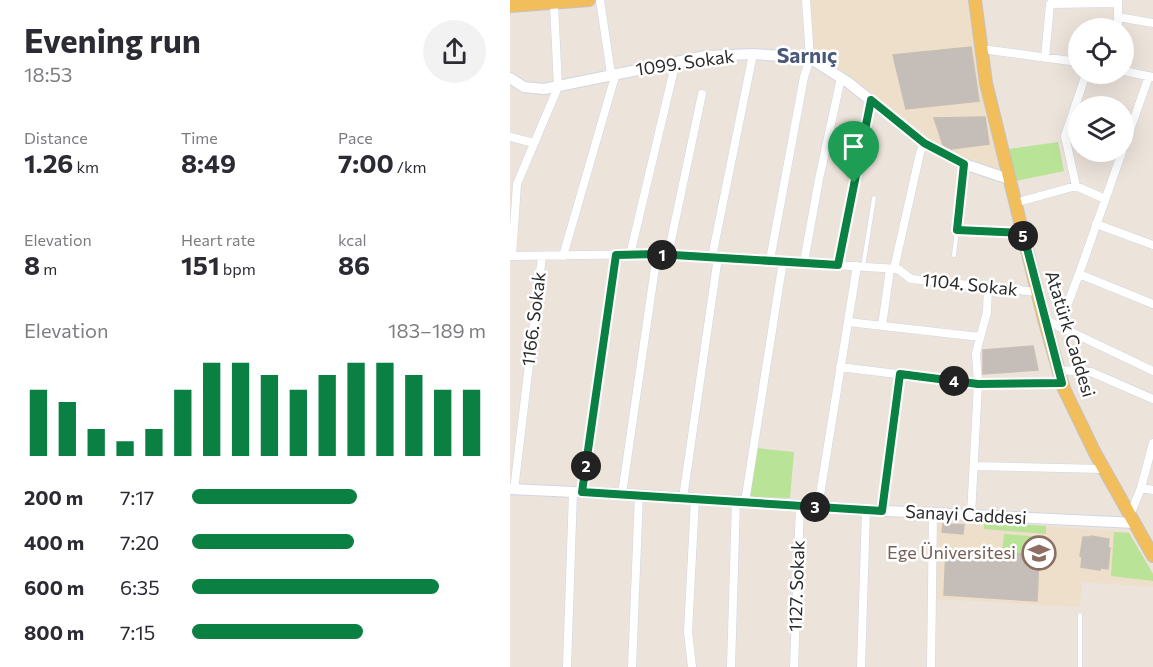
<!DOCTYPE html>
<meta charset="utf-8">
<style>
:root{--surface:#fff;--page:#f2f2f3;--text:#2b2b33;--muted:#7c7c81;--accent:#0b8043}
body{margin:0;font-family:Commissioner,sans-serif;background:var(--page);color:var(--text);height:100vh;display:flex;flex-direction:column;font-size:22px;white-space:nowrap}
*{box-sizing:border-box;margin:0}
p{font-size:20px;color:var(--muted)}
.icon{flex:none;width:33px;height:33px;fill:none;stroke:currentColor;stroke-width:2;stroke-linecap:round;stroke-linejoin:round}
.map{position:relative;flex:1;overflow:hidden}
.sheet{display:flex;flex-direction:column;background:var(--surface);width:510px}
.sheet>*{flex:none}
.buttons{position:absolute;left:558px;top:18px;display:grid;gap:12px}
.buttons a{display:grid;place-items:center;width:66px;height:66px;border-radius:50%;background:var(--surface);box-shadow:0 6px 24px #0002;font-size:30px}
.pin{position:absolute;display:grid;place-items:center;width:51px;height:51px;color:#fff;margin:-62px -26px;border-radius:50% 50% 50% 0;rotate:-45deg;box-shadow:0 0 6px #0007}
.pin .icon{rotate:45deg}
.km{position:absolute;width:30px;height:30px;margin:-15px;border-radius:50%;background:#222;color:#fff;font-size:16px;line-height:30px;text-align:center}
.round{display:grid;place-items:center;flex:none;width:63px;height:63px;border-radius:32px;background:var(--page)}
.overview{display:flex;align-items:center;justify-content:space-between;height:102px;padding:0 24px}
h1{font-size:33px;font-weight:700;line-height:45px}
.figures{display:grid;grid-template-columns:repeat(3,1fr);gap:9px;height:102px;padding:6px 24px}
.figures div{display:grid;align-content:center}
.figures b{font-size:26px;font-weight:700}
.figures small{font-size:16px;font-weight:400}
.figures p{font-size:16px}
.chart{height:168px;padding:12px 24px}
.chart p{display:flex;justify-content:space-between}
.chart svg{width:100%;height:108px;margin-top:6px;stroke:var(--accent);stroke-width:6}
ul{padding:0 24px;list-style:none;font-size:20px}
li{display:grid;grid-template-columns:96px 72px 1fr;align-items:center;height:45px}
li i{height:15px;border-radius:8px;background:var(--accent)}
main{display:flex;flex:1;min-height:0}
.map>svg:first-child{display:block}
</style>
<main>
<section class="sheet">
<div class="overview"><div><h1>Evening run</h1><p>18:53</p></div><a class="round"><svg class="icon" aria-label="share" viewBox="0 0 24 24"><path d="M12 15V3M7 8l5-5 5 5M5 13v7h14v-7"/></svg></a></div>
<div class="figures">
<div><p>Distance</p><b>1.26<small> km</small></b></div>
<div><p>Time</p><b>8:49</b></div>
<div><p>Pace</p><b>7:00<small> /km</small></b></div>
</div>
<div class="figures">
<div><p>Elevation</p><b>8<small> m</small></b></div>
<div><p>Heart rate</p><b>151<small> bpm</small></b></div>
<div><p>kcal</p><b>86</b></div>
</div>
<div class="chart"><p><span>Elevation</span>183–189 m</p>
<svg viewBox="0 0 160 44" preserveAspectRatio="none"><path d="M5 44V17M15 44V22M25 44V33M35 44V38M45 44V33M55 44V17M65 44V6M75 44V6M85 44V11M95 44V17M105 44V11M115 44V6M125 44V6M135 44V11M145 44V17M155 44V17"/></svg>
</div>
<ul>
<li><b>200 m</b>7:17<i style="width:56%"></i></li>
<li><b>400 m</b>7:20<i style="width:55%"></i></li>
<li><b>600 m</b>6:35<i style="width:84%"></i></li>
<li><b>800 m</b>7:15<i style="width:58%"></i></li>
</ul>
</section>
<div class="map">
<svg width="643" height="667" viewBox="0 0 643 667">
<rect width="100%" height="100%" fill="#ece3db"/>
<!-- education -->
<path fill="#eedfca" d="M 296,0 L 467,0 L 499,179 L 454,164 L 300,58 Z
M 428,519 L 619,532 L 643,573 L 643,587 L 572,582 L 570,607 L 426,599 Z"/>
<!-- green -->
<path fill="#b9e397" d="M 548,142 L 554,171 L 506,181 L 499,149 Z
M 246,448 L 284,452 L 280,498 L 239,497 Z
M 474,522 L 536,526 L 536,534 L 474,529 Z
M 604,532 L 619,533 L 643,574 L 643,581 L 601,576 Z
M 494,534 L 535,537 L 533,564 L 530,564 L 530,554 L 492,552 Z"/>
<!-- building -->
<path fill="#c4bdb8" stroke="#c7bfb5" stroke-width="1.5" d="M 461,47 L 469,101 L 396,109 L 383,55 Z
M 475,117 L 479,144 L 441,149 L 433,145 L 424,118 Z
M 523,346 L 528,370 L 473,374 L 473,350 Z
M 433,524 L 454,525 L 453,534 L 432,532 Z
M 581,536 L 599,539 L 598,548 L 600,548 L 598,569 L 590,568 L 590,570 L 571,567 L 572,557 L 570,556 L 573,537 L 580,537 Z
M 436,549 L 529,555 L 527,601 L 434,595 Z"/>
<g fill="none" stroke-linecap="round" stroke-linejoin="round">
<!-- lane casing -->
<g stroke="#d0d6e3" stroke-width="5">
<path id="lane" d="M 444,255 L 447,230
M 353,267 L 364,198
M 570,667 L 570,615"/>
</g>
<!-- street casing -->
<g stroke="#d0d6e3" stroke-width="9">
<path id="street" d="M 90,0 L 101,74
M 608,17 L 643,23
M 608,28 L 608,0
M 472,49 L 568,62
M 535,58 L 540,4 L 608,3
M 614,71 L 642,77
M 0,137 L 24,143
M 614,147 L 639,76
M 454,164 L 447,230 L 513,233
M 566,186 L 555,136 L 576,74
M 505,203 L 566,186 L 595,199
M 586,224 L 643,245
M 120,255 L 166,61
M 158,255 L 192,94
M 0,256 L 147,254 L 388,269 L 401,279 L 527,292
M 2,256 L 7,184 L 48,87 L 44,4
M 53,256 L 106,73
M 202,257 L 243,54
M 260,260 L 294,77 L 300,58 L 296,0
M 294,262 L 309,179 L 331,78
M 328,265 L 361,100
M 384,269 L 410,153 L 414,143
M 569,274 L 643,304
M 534,319 L 643,371
M 338,322 L 470,337
M 372,326 L 380,269
M 549,327 L 569,274 L 612,152
M 330,367 L 468,384 L 552,383
M 548,370 L 581,372 L 643,399
M 464,466 L 594,469
M 631,488 L 643,490
M 4,490 L 32,256
M 72,492 L 106,255
M 112,494 L 147,254
M 173,498 L 208,257
M 235,502 L 273,261
M 308,507 L 347,266
M 372,511 L 390,374
M 461,515 L 468,384 L 466,353 L 477,312 L 478,287
M 620,515 L 631,488 L 643,443
M 57,667 L 63,492
M 122,667 L 129,495
M 182,667 L 178,632 L 185,499
M 221,667 L 226,501
M 284,667 L 290,506
M 351,667 L 356,510
M 421,667 L 423,513"/>
</g>
<!-- secondary casing -->
<g stroke="#d0d6e3" stroke-width="12">
<path id="secondary" d="M 0,78 L 14,87 L 34,89 L 196,56 L 243,54 L 300,58 L 339,83 L 414,143 L 454,164 L 499,179
M 0,489 L 129,495 L 356,510 L 625,523"/>
</g>
<!-- primary casing -->
<g stroke="#c3c3c3" stroke-width="14">
<path id="primary" d="M 465,0 L 476,83 L 534,319 L 554,389 L 585,453 L 643,556
M 0,6 L 79,0"/>
</g>
<!-- lane -->
<use href="#lane" stroke="#fff" stroke-width="4"/>
<!-- street -->
<use href="#street" stroke="#fff" stroke-width="8"/>
<!-- secondary -->
<use href="#secondary" stroke="#fff" stroke-width="10"/>
<!-- primary -->
<use href="#primary" stroke="#f1be5b" stroke-width="12"/>
</g>
<g fill="none" stroke-linecap="round" stroke-linejoin="round">
<!-- route casing -->
<g stroke="#fff" stroke-width="12">
<path id="route" d="M 361,100 L 414,143 L 454,164 L 447,230 L 513,233 L 552,383 L 468,384 L 390,374 L 372,511 L 72,492 L 106,255 L 147,254 L 328,265 Z"/>
</g>
<!-- route -->
<use href="#route" stroke="#0b8043" stroke-width="8"/>
</g>
<!-- icons -->
<defs>
<g id="university-ring" transform="scale(1.725)"><circle r="9.5" fill="#fff" stroke="#8d6e63" stroke-width="1.5"/><path d="M0-5L7-2L0 1L-7-2ZM-4 1L0 2.5L4 1V4Q0 6-4 4Z" fill="#8d6e63"/></g>
</defs>
<g fill-rule="evenodd">
<use href="#university-ring" x="529" y="553"/>
</g>
<g text-anchor="middle" stroke-width="5" stroke-linejoin="round" paint-order="stroke">
<!-- street labels -->
<g font-size="18" fill="#2a2a2a" stroke="#fff">
<text transform="translate(175 63) rotate(-8)" y="6">1099. Sokak</text>
<text transform="translate(460 285) rotate(6)" y="6">1104. Sokak</text>
<text transform="translate(24 319) rotate(-83)" y="6">1166. Sokak</text>
<text transform="translate(560 334) rotate(73)" y="6">Atatürk Caddesi</text>
<text transform="translate(456 515) rotate(3)" y="6">Sanayi Caddesi</text>
<text transform="translate(287 586) rotate(-88)" y="6">1127. Sokak</text>
</g>
<!-- education labels -->
<g font-size="18" fill="#785e54" stroke="#fff" text-anchor="end">
<text x="506" y="559">Ege Üniversitesi</text>
</g>
<!-- quarter labels -->
<g font-size="21" font-weight="bold" fill="#4a587a" stroke="#fff">
<text x="297" y="63">Sarnıç</text>
</g>
</g>
</svg>
<div class="buttons">
<a><svg class="icon" aria-label="locate" viewBox="0 0 24 24"><circle cx="12" cy="12" r="6"/><path d="M12 2v4M12 18v4M2 12h4M18 12h4"/></svg></a>
<a><svg class="icon" aria-label="layers" viewBox="0 0 24 24"><path d="M12 4l9 5-9 5-9-5zM3 14l9 5 9-5"/></svg></a>
</div>
<div class="pin" style="left:344px;top:183px;background:#1e9e55"><svg class="icon" aria-label="arrive" viewBox="0 0 24 24"><path d="M6 21V4h12l-3 4 3 4H6"/></svg></div>
<b class="km" style="left:152px;top:255px">1</b>
<b class="km" style="left:76px;top:466px">2</b>
<b class="km" style="left:305px;top:507px">3</b>
<b class="km" style="left:444px;top:381px">4</b>
<b class="km" style="left:513px;top:236px">5</b>
</div>
</main>
